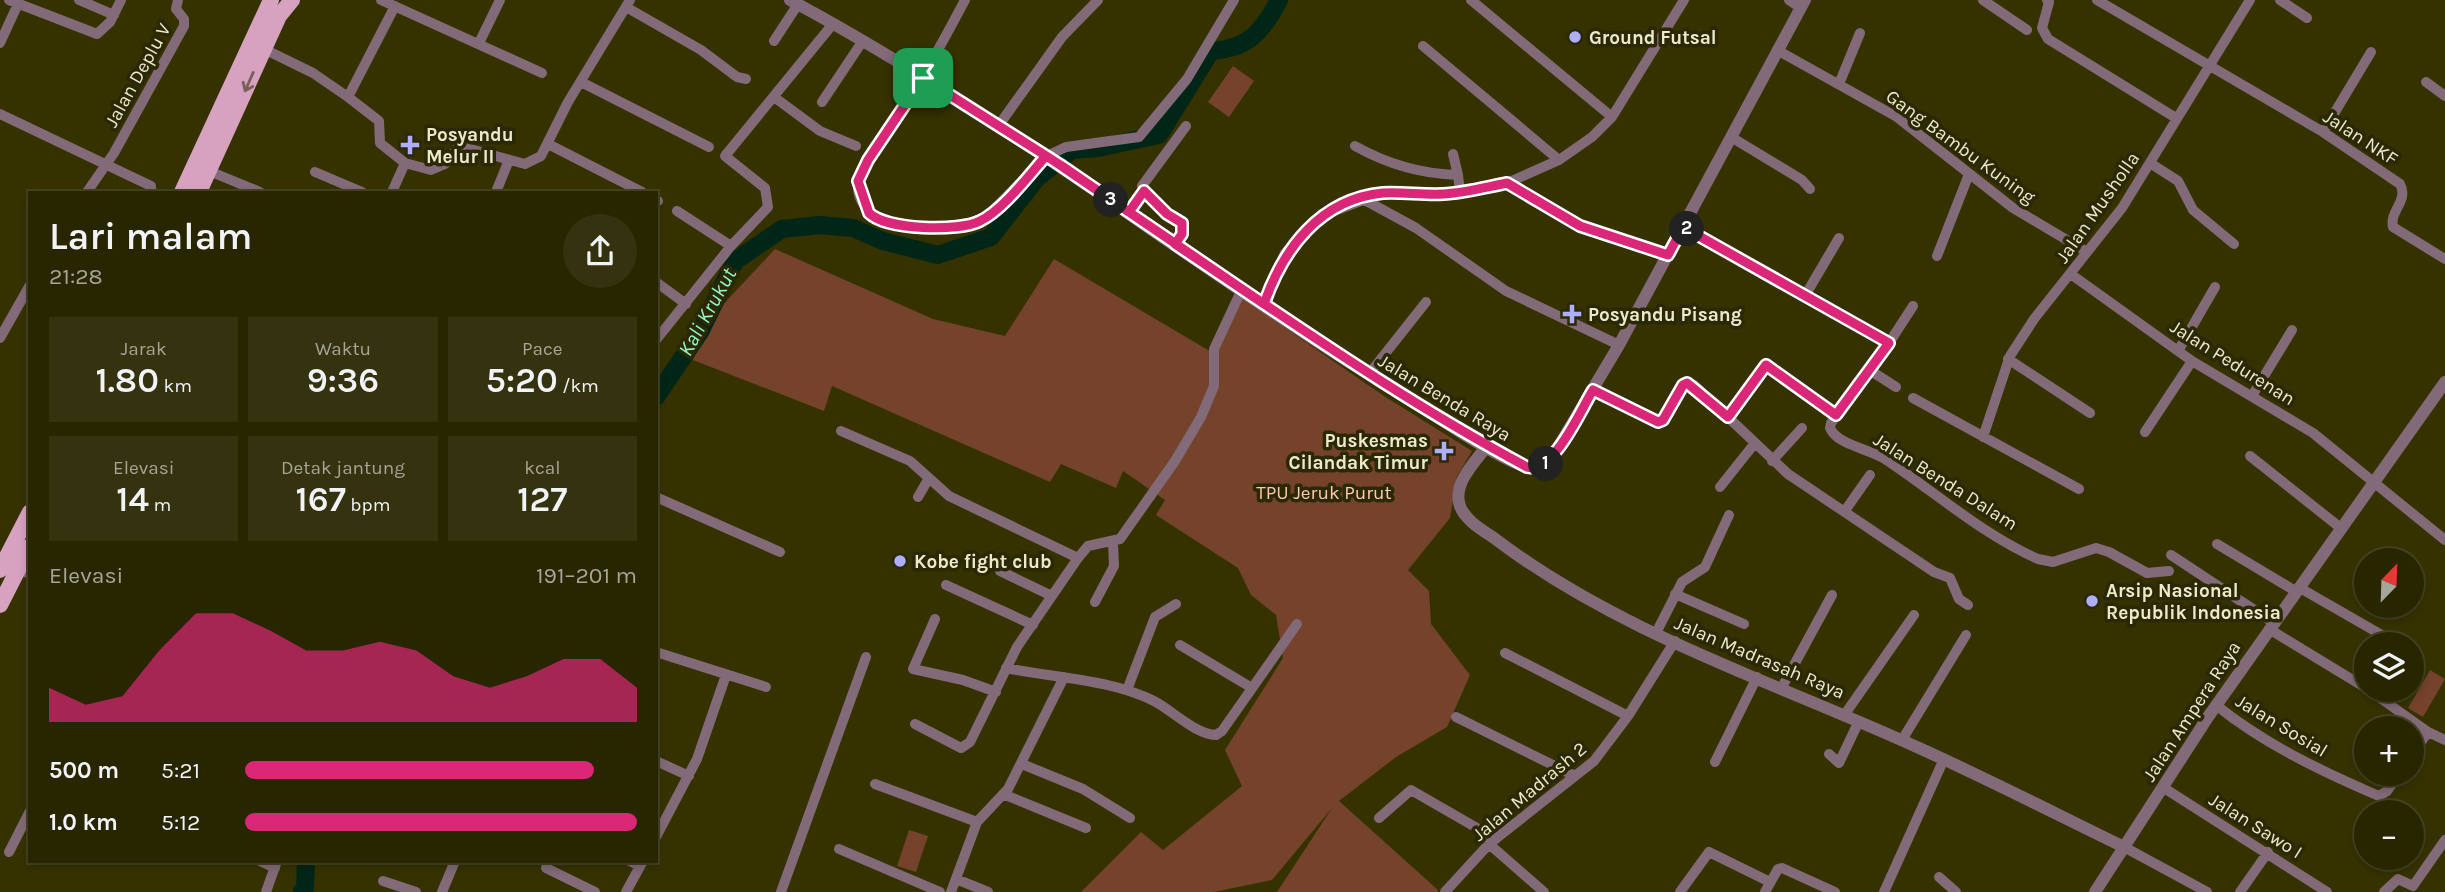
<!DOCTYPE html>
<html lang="id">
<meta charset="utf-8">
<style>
:root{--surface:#282600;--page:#34320f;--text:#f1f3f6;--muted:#a5a599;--line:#444322;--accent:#db2777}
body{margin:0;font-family:Karla,sans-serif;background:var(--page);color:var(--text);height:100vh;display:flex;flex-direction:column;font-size:26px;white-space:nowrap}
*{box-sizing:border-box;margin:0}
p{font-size:23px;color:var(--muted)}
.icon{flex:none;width:38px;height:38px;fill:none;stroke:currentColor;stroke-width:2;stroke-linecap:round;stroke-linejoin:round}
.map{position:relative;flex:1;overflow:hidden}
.panel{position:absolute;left:28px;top:191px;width:630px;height:672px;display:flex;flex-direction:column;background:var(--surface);border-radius:0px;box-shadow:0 4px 10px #0003,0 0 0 2px var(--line)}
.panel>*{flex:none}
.needle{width:46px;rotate:23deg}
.fabs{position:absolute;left:2354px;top:548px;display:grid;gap:14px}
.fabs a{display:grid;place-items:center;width:70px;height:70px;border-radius:50%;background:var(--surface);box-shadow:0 4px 10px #0003,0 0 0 2px var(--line);font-size:35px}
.pin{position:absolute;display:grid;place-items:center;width:60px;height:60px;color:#fff;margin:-30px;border-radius:14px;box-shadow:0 4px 10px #0006}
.km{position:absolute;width:35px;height:35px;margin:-18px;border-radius:50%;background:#222;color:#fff;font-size:19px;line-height:35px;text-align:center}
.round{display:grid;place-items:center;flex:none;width:74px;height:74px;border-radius:37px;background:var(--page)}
.overview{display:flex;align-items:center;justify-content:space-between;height:119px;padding:0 21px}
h1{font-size:38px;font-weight:600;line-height:52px}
.figures{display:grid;grid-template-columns:repeat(3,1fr);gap:10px;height:119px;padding:7px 21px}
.figures div{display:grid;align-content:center;border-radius:0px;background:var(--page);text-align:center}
.figures b{font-size:35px;font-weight:600}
.figures small{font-size:19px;font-weight:400}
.figures p{font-size:19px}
.chart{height:196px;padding:14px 21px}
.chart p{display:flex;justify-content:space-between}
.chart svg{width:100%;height:126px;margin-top:7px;fill:var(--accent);opacity:.7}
ul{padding:0 21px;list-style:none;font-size:23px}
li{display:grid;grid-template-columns:112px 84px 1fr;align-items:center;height:52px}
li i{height:18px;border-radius:9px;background:var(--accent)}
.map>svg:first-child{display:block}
</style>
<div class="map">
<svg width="2445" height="892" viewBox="0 0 2445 892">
<rect width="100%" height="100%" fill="#363200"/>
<!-- green -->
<path fill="#75422b" d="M 1233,66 L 1254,81 L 1229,117 L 1208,102 Z
M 775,249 L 933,319 L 1005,336 L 1054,259 L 1213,353 L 1236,294 L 1384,396 L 1472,451 L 1457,476 L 1450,518 L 1408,570 L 1429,591 L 1431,624 L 1470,675 L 1447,727 L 1396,757 L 1339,801 L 1438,890 L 1437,892 L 1277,892 L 1332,808 L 1272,880 L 1214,892 L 1081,892 L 1141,832 L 1163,850 L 1242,786 L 1225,750 L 1283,658 L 1276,615 L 1251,595 L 1238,568 L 1156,515 L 1165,500 L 1123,471 L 1116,488 L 1061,464 L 1050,482 L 832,386 L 824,411 L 693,360 L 704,325 Z
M 2430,670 L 2445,679 L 2423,717 L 2408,708 Z
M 909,830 L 928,836 L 916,872 L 897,866 Z"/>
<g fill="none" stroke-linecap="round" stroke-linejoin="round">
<!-- river -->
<path stroke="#002618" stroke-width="18" d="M 656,397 L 700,332 L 735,261 L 782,229 L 820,225 L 853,228 L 883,241 L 938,255 L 991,237 L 1037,178 L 1072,150 L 1098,148 L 1159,135 L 1211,51 C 1248,49 1263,31 1279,0
M 302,892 L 305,888 L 306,861"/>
<!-- minor -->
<path stroke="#836a78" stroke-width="10" d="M 9,0 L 97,34 L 110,22 L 121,0
M 79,0 L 114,15
M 381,0 L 542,73
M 965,0 C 938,51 911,100 877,147 C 870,157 858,172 858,185 C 857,208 880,223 900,225 C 924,228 964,231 984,219 L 1047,156 L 1066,147 L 1139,137 L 1187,79 L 1234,0
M 1471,0 L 1612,117
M 1789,0 L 1801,8
M 1983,0 L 2027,30
M 2047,0 L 2049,2 L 2042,28 L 2048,39 L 2176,118
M 2097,0 L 2323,132 L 2400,184 C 2409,201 2389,211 2393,227 L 2445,259
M 2280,0 L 2307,18
M 395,6 L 348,97 L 379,121 L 380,143 L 405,163 L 431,170 L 445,164 L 459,146 L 525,164 L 541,156 L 568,102 L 630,0
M 626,7 L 701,50 L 737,77 L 746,79
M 774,41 L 798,4
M 0,43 L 18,4
M 479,43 L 500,0
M 1423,46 L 1559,160
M 264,49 L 313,73 L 348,97
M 1777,50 L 1897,117 L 2013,208 L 2087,252
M 581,82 L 709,147
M 2426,82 L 2445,96
M 1839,84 L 1860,33
M 774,97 L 820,131 L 856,146
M 822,102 L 862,42
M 0,114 L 151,186 L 151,192
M 999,125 L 1062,37 L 1098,0
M 2323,132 L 2371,52
M 1731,137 L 1802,180 L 1810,189
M 548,144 L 642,192
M 1355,146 C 1387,164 1421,174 1458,175 L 1460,192
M 1453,154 L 1458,175
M 2150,163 L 2178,181 L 2193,210 L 2234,244
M 209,171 L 260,192
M 315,172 L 362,192
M 1507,183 L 1580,226 L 1668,255
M 87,192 L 114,153 L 184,26 L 184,19 L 176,9 L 178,0
M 392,192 L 405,163
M 496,192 L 509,160
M 1361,198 L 1416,228 L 1506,291 L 1619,345
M 656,200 L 658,201
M 677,211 L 731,246
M 1129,212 L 1144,191
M 1683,227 L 1889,343 L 1831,423 L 1830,428 C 1837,445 1870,449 1885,459 C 1935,492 1983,535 2038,559 L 2053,562 L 2096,548 L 2109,552 L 2147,573 L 2169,571
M 1175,244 L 1182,234 L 1182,223 L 1160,208 L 1142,186 L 1186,126
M 1937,256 L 1969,174
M 2072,275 L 2192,361 L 2313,433 L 2445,540
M 656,282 L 686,304
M 1806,294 L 1839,238
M 1264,304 L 1285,253 L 1306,230 L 1334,211 L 1382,193 L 1445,194 L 1507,183 L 1559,160 L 1592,137 L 1612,117 L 1684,0
M 0,338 L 30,285
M 656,340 L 731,246 L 768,207 L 765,188 L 725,156 L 832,25
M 1889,343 L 1913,306
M 2178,351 L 2215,287
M 2008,359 L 2090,413
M 1868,369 L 1896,387
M 1369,374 L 1426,302
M 1593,389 L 1658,422 L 1663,420 L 1684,383 L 1694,385 L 1788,474 L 1934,572 L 1950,578 L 1959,599 L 1968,605
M 2252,396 L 2292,330
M 1913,398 L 2079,489
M 1728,417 L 1766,365 L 1836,415
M 841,431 L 910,461 L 929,478
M 2145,432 L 2192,361
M 1983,437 L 2010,356 L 2034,319 L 2122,208 L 2250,0
M 2250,456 L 2342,529
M 1772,461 L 1802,428
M 1720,487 L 1755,443
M 656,497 L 780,552
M 918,497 L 929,478 L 949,496 L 1078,558
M 1844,512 L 1870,475
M 2217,544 L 2297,592
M 2171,555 L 2274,623
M 14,567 L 30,574
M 1000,571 L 1052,596
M 946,585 L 1033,625
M 2300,588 L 2387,638
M 1675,594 L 1744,624
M 1095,602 L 1114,566 L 1113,542
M 935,619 L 913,669 L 963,680 L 996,692
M 2269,629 L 2366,688
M 1656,633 L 1682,582 L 1705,567 L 1729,515
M 1180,645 L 1252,688
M 656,652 L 766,687
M 1505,653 L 1628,716
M 1006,668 C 1055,678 1110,679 1154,701 C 1173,711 1195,734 1216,735 L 1222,731 L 1297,624
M 1782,687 L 1832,595
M 1127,690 L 1155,617 L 1176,604
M 2369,690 L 2428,732 L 2445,740
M 2216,705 C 2264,744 2323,772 2379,796 L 2387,791 L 2399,774
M 1845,714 L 1914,615
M 1456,717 L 1575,776
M 915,724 L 961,748 L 970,742 L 1017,647 L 1078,558 L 1088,546 L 1120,539 L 1175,461 L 1201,417 L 1214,386 L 1214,349 L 1242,289
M 1902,740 L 1966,635
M 1829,754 L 1839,763 L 1859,721
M 2412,755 L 2428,732
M 656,761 L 689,776
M 1715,762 L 1757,677
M 1022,764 L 1083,789 L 1130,818
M 875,784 L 977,822
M 2164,788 L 2327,892
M 1003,794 L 1086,828
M 1379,818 L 1411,790 L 1496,839
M 656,837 L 697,759 L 726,675
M 1489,844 L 1544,892
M 2124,847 L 2207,892
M 839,849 L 940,892
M 9,852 L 30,811
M 260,861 L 275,868
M 630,861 L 640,866
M 546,868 L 595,892
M 1939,877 L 1956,892
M 956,879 L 988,892
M 383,881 L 416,892
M 266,892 L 277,861
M 442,892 L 455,861
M 626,892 L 643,861
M 781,892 L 866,657
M 951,892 L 977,822 L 1008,789 L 1064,677
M 1445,892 L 1489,844 L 1594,761 L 1628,716 L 1675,641
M 1680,892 L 1709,852 L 1770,882
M 1765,892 L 1778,869 L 1782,868 L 1835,892
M 1884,892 L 1944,759
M 2240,892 L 2268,852
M 2384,892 L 2398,879 L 2413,886 L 2445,840"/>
<!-- tertiary -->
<path stroke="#836a78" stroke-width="12" d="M 790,0 C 1009,117 1202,275 1415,403 C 1440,418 1509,467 1535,469 L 1551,459 L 1619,345 L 1805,0
M 1487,446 C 1475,462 1452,484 1460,506 C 1465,520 1482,530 1494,538 C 1620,634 1777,683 1919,748 C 1988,779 2056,814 2124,847
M 2095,892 L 2208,717 L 2445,382"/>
<!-- primary -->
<path stroke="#d6a2bf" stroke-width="16" d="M 182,192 L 271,0
M 199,192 L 279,16 L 292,0
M 0,570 L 30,512
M 0,605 L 30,546"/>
</g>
<!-- one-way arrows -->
<defs><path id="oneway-shaft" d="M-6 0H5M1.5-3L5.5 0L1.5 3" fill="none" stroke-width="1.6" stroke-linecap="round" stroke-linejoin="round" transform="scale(1.75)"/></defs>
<use stroke="#785f59" href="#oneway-shaft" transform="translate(249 82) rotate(114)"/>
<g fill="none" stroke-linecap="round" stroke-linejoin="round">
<!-- route casing -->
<g stroke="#fff" stroke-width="14">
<path id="route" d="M 923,78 L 1051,159 L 1242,289 C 1335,352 1428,414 1527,467 C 1554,473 1580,411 1593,390 L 1658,422 L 1663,420 L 1683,385 L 1687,383 L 1728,417 L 1766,365 L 1836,415 L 1889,343 L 1683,227 L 1668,255 L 1580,226 L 1507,183 C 1486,187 1464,193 1443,194 C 1423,195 1403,192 1383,193 C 1320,199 1283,249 1264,304 L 1175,244 L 1182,234 L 1182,223 L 1167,214 L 1144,191 L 1129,212 L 1062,166 L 1046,156 C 1029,175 1003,210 980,221 C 959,232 886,230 869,213 L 858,181 L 868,160 L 923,78"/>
</g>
<!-- route -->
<use href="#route" stroke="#db2777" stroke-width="9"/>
</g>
<!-- markers -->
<g fill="#afaefa" stroke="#2b2805" stroke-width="2.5">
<circle cx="1575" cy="37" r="7"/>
<path d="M406.5 134.5h7v7h7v7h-7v7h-7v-7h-7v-7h7z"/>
<path d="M1568.5 303.5h7v7h7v7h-7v7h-7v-7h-7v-7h7z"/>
<path d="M1440.5 440.5h7v7h7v7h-7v7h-7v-7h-7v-7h7z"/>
<circle cx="900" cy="561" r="7"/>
<circle cx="2092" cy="601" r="7"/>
</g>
<g text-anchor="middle" stroke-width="7" stroke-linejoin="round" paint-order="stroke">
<!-- poi labels -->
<g font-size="19" font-weight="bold" fill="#eceaca" stroke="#2b2805" text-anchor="start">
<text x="1589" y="44">Ground Futsal</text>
<text x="426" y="141">Posyandu<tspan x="426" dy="22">Melur II</tspan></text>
<text x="1588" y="321">Posyandu Pisang</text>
<text x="1428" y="447" text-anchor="end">Puskesmas<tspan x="1428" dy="22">Cilandak Timur</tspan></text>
<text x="914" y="568">Kobe fight club</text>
<text x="2106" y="597">Arsip Nasional<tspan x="2106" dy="22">Republik Indonesia</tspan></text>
</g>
<!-- street labels -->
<g font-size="19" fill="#eceaca" stroke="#2b2805">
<text transform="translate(137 75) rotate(-61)" y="7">Jalan Deplu V</text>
<text transform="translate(2361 137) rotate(33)" y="7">Jalan NKF</text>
<text transform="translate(1961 146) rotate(36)" y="7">Gang Bambu Kuning</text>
<text transform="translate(2097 207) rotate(-55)" y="7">Jalan Musholla</text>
<text transform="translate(2233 362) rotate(32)" y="7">Jalan Pedurenan</text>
<text transform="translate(1445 397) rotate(31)" y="7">Jalan Benda Raya</text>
<text transform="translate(1946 481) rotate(32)" y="7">Jalan Benda Dalam</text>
<text transform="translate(1760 657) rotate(23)" y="7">Jalan Madrasah Raya</text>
<text transform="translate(2191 711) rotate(-57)" y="7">Jalan Ampera Raya</text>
<text transform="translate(2282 725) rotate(31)" y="7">Jalan Sosial</text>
<text transform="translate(1529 791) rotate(-40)" y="7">Jalan Madrash 2</text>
<text transform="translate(2256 825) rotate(32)" y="7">Jalan Sawo I</text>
</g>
<!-- park labels -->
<g font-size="19" fill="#fec9b2" stroke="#2b2805">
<text x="1324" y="499">TPU Jeruk Purut</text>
</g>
<!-- water labels -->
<g font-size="21" font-style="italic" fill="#92f7cc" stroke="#2b2805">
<text transform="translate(707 312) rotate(-61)" y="7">Kali Krukut</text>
</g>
</g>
</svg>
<div class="fabs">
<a><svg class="needle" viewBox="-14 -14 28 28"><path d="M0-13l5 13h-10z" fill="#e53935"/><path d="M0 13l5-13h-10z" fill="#a5a599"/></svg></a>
<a><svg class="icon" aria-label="layers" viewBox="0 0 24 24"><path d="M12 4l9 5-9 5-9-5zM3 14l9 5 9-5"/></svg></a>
<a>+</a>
<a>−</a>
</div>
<div class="pin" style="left:923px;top:78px;background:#1e9e55"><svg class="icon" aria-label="arrive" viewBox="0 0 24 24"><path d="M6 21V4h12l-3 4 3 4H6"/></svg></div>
<b class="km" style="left:1546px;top:464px">1</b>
<b class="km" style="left:1687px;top:229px">2</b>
<b class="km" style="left:1111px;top:200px">3</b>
<section class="panel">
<div class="overview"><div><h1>Lari malam</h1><p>21:28</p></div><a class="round"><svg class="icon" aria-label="share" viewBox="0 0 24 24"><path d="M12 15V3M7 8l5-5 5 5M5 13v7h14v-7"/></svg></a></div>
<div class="figures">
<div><p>Jarak</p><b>1.80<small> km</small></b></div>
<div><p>Waktu</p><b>9:36</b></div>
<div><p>Pace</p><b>5:20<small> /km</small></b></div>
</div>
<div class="figures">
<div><p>Elevasi</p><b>14<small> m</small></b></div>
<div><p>Detak jantung</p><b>167<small> bpm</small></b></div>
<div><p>kcal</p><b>127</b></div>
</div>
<div class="chart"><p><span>Elevasi</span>191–201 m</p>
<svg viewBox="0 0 160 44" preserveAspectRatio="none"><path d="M0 44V32L10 38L20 35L30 19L40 6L50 6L60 12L70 19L80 19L90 16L100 19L110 28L120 32L130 28L140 22L150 22L160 32V44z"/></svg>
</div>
<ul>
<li><b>500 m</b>5:21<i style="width:89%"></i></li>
<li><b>1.0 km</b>5:12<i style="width:100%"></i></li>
</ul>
</section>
</div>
